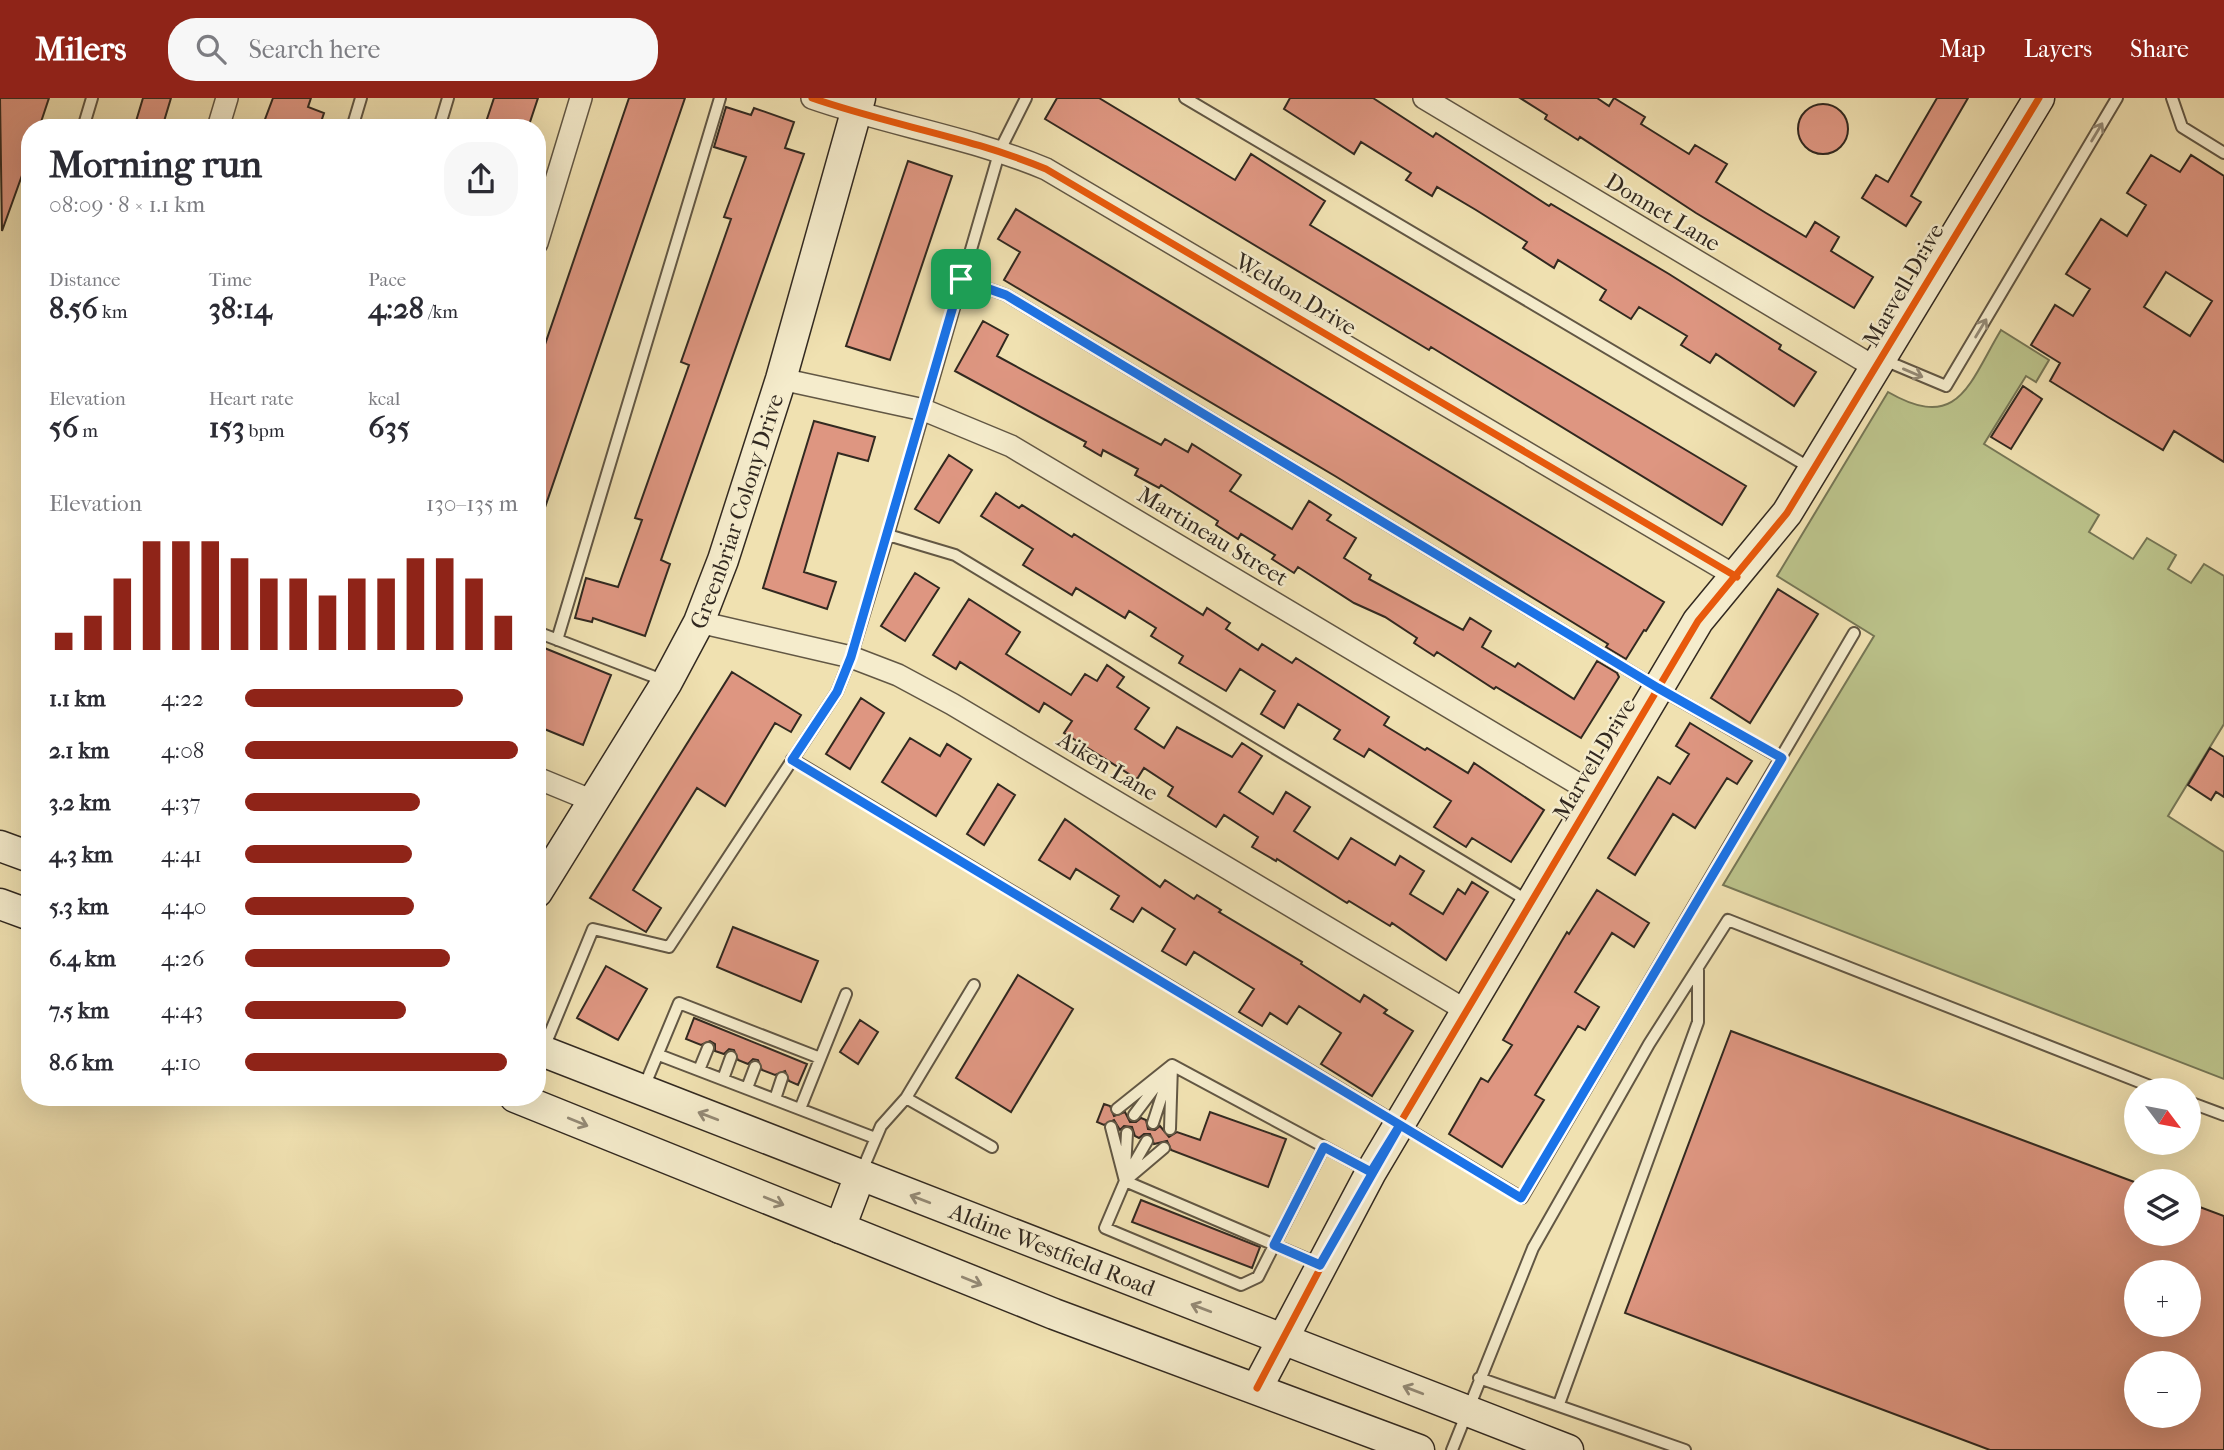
<!DOCTYPE html>
<meta charset="utf-8">
<style>
:root{--surface:#fff;--page:#f7f7f7;--text:#2b2b33;--muted:#7c7c81;--accent:#8f2418}
body{margin:0;font-family:"IM FELL French Canon",serif;background:var(--page);color:var(--text);height:100vh;display:flex;flex-direction:column;font-size:26px;white-space:nowrap}
*{box-sizing:border-box;margin:0}
p{font-size:23px;color:var(--muted)}
.icon{flex:none;width:38px;height:38px;fill:none;stroke:currentColor;stroke-width:2;stroke-linecap:round;stroke-linejoin:round}
.map{position:relative;flex:1;overflow:hidden}
.drawer{position:absolute;left:21px;top:21px;width:525px;height:987px;display:flex;flex-direction:column;background:var(--surface);border-radius:28px;box-shadow:0 7px 28px #0002}
.drawer>*{flex:none}
.needle{width:46px;rotate:122deg}
.buttons{position:absolute;left:2124px;top:980px;display:grid;gap:14px}
.buttons a{display:grid;place-items:center;width:77px;height:77px;border-radius:50%;background:var(--surface);box-shadow:0 7px 28px #0002;font-size:35px}
.pin{position:absolute;display:grid;place-items:center;width:60px;height:60px;color:#fff;margin:-30px;border-radius:14px;box-shadow:0 4px 10px #0006}
.round{display:grid;place-items:center;flex:none;width:74px;height:74px;border-radius:28px;background:var(--page)}
.headline{display:flex;align-items:center;justify-content:space-between;height:119px;padding:0 28px}
h1{font-size:38px;font-weight:700;line-height:52px}
.metrics{display:grid;grid-template-columns:repeat(3,1fr);gap:10px;height:119px;padding:7px 28px}
.metrics div{display:grid;align-content:center}
.metrics b{font-size:30px;font-weight:700}
.metrics small{font-size:19px;font-weight:400}
.metrics p{font-size:19px}
.chart{height:196px;padding:14px 28px}
.chart p{display:flex;justify-content:space-between}
.chart svg{width:100%;height:126px;margin-top:7px;stroke:var(--accent);stroke-width:6}
ul{padding:0 28px;list-style:none;font-size:23px}
li{display:grid;grid-template-columns:112px 84px 1fr;align-items:center;height:52px}
li i{height:18px;border-radius:9px;background:var(--accent)}
header{display:flex;align-items:center;gap:42px;box-sizing:border-box;height:98px;padding:0 35px;background:var(--accent);color:#fff}
header strong{font-size:33px}
nav{display:flex;gap:38px;margin-inline-start:auto;font-size:24px}
.search{width:490px;height:63px;background:var(--page);display:flex;align-items:center;gap:18px;box-sizing:border-box;padding:0 24px;border-radius:28px;color:var(--muted);font-size:26px}
.map>svg:first-child{display:block}
</style>
<header>
<strong>Milers</strong>
<div class="search"><svg class="icon" aria-label="search" viewBox="0 0 24 24"><circle cx="10" cy="10" r="6"/><path d="M15 15l6 6"/></svg>Search here</div>
<nav><a>Map</a><a>Layers</a><a>Share</a></nav>
</header>
<div class="map">
<svg width="2224" height="1352" viewBox="0 0 2224 1352">
<rect width="100%" height="100%" fill="#f0e1b1"/>
<filter id="stains"><feTurbulence type="fractalNoise" baseFrequency=".00286" numOctaves="4"/><feColorMatrix values="0 0 0 0 .2 0 0 0 0 .09 0 0 0 0 .02 0 0 0 .5 -.17"/></filter>
<radialGradient id="worn" r=".72"><stop offset=".6" stop-color="#630" stop-opacity="0"/><stop offset="1" stop-color="#630" stop-opacity=".3"/></radialGradient>
<!-- green -->
<path fill="#bbc28a" stroke="#767655" stroke-width="2" d="M 2001,232 L 2049,262 L 2036,284 L 2026,278 L 1984,346 L 2099,417 L 2089,434 L 2133,461 L 2147,440 L 2176,457 L 2168,471 L 2191,485 L 2204,466 L 2224,478 L 2224,626 L 2168,718 L 2224,754 L 2224,981 L 1723,787 L 1874,538 L 1777,478 L 1888,294 C 1959,335 1969,285 2001,232 Z"/>
<!-- building -->
<path fill="#de9681" stroke="#322920" stroke-width="2" fill-rule="evenodd" d="M 0,0 L 49,0 L 39,30 L 30,30 L 30,55 L 2,133 Z
M 143,0 L 171,0 L 162,30 L 134,30 Z
M 273,0 L 311,0 L 308,9 L 324,15 L 319,30 L 280,30 L 264,24 Z
M 494,0 L 538,0 L 528,30 L 484,30 Z
M 629,0 L 685,0 L 540,424 L 537,424 L 537,270 Z
M 1057,0 L 1099,0 L 1235,82 L 1251,56 L 1325,103 L 1310,127 L 1746,388 L 1722,427 L 1431,249 L 1429,252 L 1045,21 Z
M 1290,0 L 1373,0 L 1433,39 L 1436,35 L 1549,108 L 1551,106 L 1669,176 L 1781,247 L 1779,251 L 1816,274 L 1794,308 L 1716,256 L 1710,265 L 1681,247 L 1687,238 L 1639,209 L 1631,221 L 1600,202 L 1606,192 L 1558,162 L 1554,170 L 1523,150 L 1527,144 L 1476,112 L 1437,89 L 1432,98 L 1406,82 L 1411,75 L 1361,44 L 1354,56 L 1323,36 L 1284,11 Z
M 1520,0 L 1597,0 L 1609,8 L 1614,0 L 1645,19 L 1641,26 L 1689,56 L 1695,47 L 1727,66 L 1716,84 L 1766,115 L 1806,139 L 1815,124 L 1839,139 L 1831,153 L 1873,179 L 1854,210 L 1696,115 L 1580,39 L 1578,42 L 1545,21 L 1547,17 Z
M 1937,0 L 1968,0 L 1911,98 L 1921,104 L 1906,128 L 1862,100 L 1876,77 L 1888,84 Z
M1798 31a25 25 0 1 1 50 0a25 25 0 1 1-50 0Z
M 726,9 L 751,17 L 754,10 L 794,24 L 785,50 L 804,56 L 661,462 L 670,466 L 645,538 L 593,520 L 592,524 L 575,520 L 586,480 L 618,489 L 642,422 L 635,420 L 689,267 L 681,264 L 731,121 L 724,119 L 746,59 L 714,49 Z
M 2151,57 L 2180,74 L 2191,57 L 2224,78 L 2224,364 L 2174,333 L 2163,352 L 2108,319 L 2050,283 L 2060,265 L 2031,247 L 2055,207 L 2073,218 L 2090,191 L 2066,176 L 2101,121 L 2127,138 L 2146,107 L 2127,95 ZM 2166,174 L 2212,203 L 2190,238 L 2144,209 Z
M 908,63 L 952,78 L 890,262 L 846,248 Z
M 1016,111 L 1664,504 L 1646,533 L 1644,532 L 1626,561 L 1606,549 L 1608,546 L 1335,378 L 1004,182 L 1020,154 L 998,141 Z
M 983,223 L 1008,237 L 997,258 L 1161,347 L 1165,341 L 1188,354 L 1192,346 L 1241,377 L 1230,393 L 1292,431 L 1309,403 L 1331,417 L 1327,422 L 1356,440 L 1344,460 L 1371,477 L 1369,481 L 1463,532 L 1470,520 L 1491,533 L 1482,549 L 1515,569 L 1518,565 L 1574,601 L 1597,563 L 1617,575 L 1619,579 L 1581,640 L 1496,589 L 1494,591 L 1437,554 L 1434,558 L 1414,545 L 1417,540 L 1385,519 L 1354,505 L 1298,469 L 1294,475 L 1272,461 L 1275,457 L 1241,436 L 1238,441 L 1216,427 L 1218,423 L 1161,387 L 1159,390 L 1135,377 L 1138,371 L 1103,352 L 1101,358 L 1084,348 L 1086,344 L 955,273 Z
M 2023,288 L 2042,301 L 2011,351 L 1991,339 Z
M 814,323 L 875,339 L 868,363 L 838,355 L 804,474 L 836,484 L 827,511 L 763,490 Z
M 949,357 L 972,372 L 939,425 L 915,411 Z
M 996,395 L 1019,410 L 1022,407 L 1072,439 L 1074,436 L 1203,517 L 1207,510 L 1230,525 L 1226,531 L 1258,552 L 1262,546 L 1292,565 L 1296,560 L 1389,619 L 1384,627 L 1425,652 L 1427,650 L 1468,675 L 1474,665 L 1544,712 L 1511,764 L 1472,740 L 1466,749 L 1434,729 L 1451,703 L 1369,651 L 1364,659 L 1334,641 L 1340,632 L 1298,606 L 1284,630 L 1261,616 L 1275,593 L 1240,571 L 1226,593 L 1179,565 L 1183,558 L 1151,538 L 1156,530 L 1129,513 L 1125,520 L 1076,490 L 1072,497 L 1023,467 L 1033,451 L 981,418 Z
M 915,475 L 939,490 L 905,543 L 881,528 Z
M 1778,491 L 1818,516 L 1750,625 L 1711,600 Z
M 969,501 L 1020,534 L 1006,556 L 1071,597 L 1085,576 L 1097,583 L 1107,567 L 1124,579 L 1117,589 L 1149,610 L 1135,631 L 1164,650 L 1177,629 L 1232,659 L 1242,645 L 1262,658 L 1239,694 L 1273,716 L 1286,694 L 1310,709 L 1294,733 L 1338,761 L 1351,740 L 1395,767 L 1400,758 L 1424,773 L 1410,796 L 1443,816 L 1458,791 L 1465,796 L 1472,784 L 1488,794 L 1446,862 L 1392,825 L 1390,828 L 1349,803 L 1347,805 L 1277,761 L 1276,763 L 1252,749 L 1258,739 L 1224,717 L 1216,729 L 1168,698 L 1173,689 L 1144,670 L 1137,681 L 1064,635 L 1072,623 L 1044,605 L 1039,614 L 960,564 L 956,571 L 933,557 Z
M 537,547 L 611,577 L 583,647 L 537,628 Z
M 732,574 L 801,617 L 791,634 L 775,625 L 725,708 L 697,690 L 633,792 L 661,810 L 646,834 L 590,800 Z
M 861,600 L 884,615 L 850,671 L 826,656 Z
M 1690,625 L 1752,663 L 1737,686 L 1727,680 L 1695,730 L 1673,716 L 1635,777 L 1608,760 L 1658,679 L 1670,686 L 1689,656 L 1676,648 Z
M 910,640 L 940,658 L 947,646 L 971,661 L 936,718 L 882,684 Z
M 2210,650 L 2224,659 L 2224,699 L 2216,694 L 2211,702 L 2188,687 Z
M 998,686 L 1015,697 L 984,747 L 967,736 Z
M 1065,721 L 1160,789 L 1165,782 L 1194,801 L 1197,797 L 1221,812 L 1219,814 L 1302,864 L 1301,866 L 1360,904 L 1364,897 L 1387,912 L 1384,915 L 1413,933 L 1372,998 L 1321,966 L 1341,935 L 1299,908 L 1287,926 L 1270,915 L 1262,928 L 1239,914 L 1254,891 L 1194,854 L 1186,867 L 1162,853 L 1175,831 L 1142,810 L 1133,824 L 1111,811 L 1119,798 L 1076,771 L 1070,781 L 1039,762 Z
M 1597,792 L 1649,825 L 1634,849 L 1612,835 L 1575,894 L 1599,909 L 1585,932 L 1578,928 L 1535,997 L 1544,1002 L 1502,1069 L 1449,1036 L 1481,980 L 1488,984 L 1512,947 L 1503,942 L 1567,834 L 1569,836 Z
M 733,829 L 818,863 L 801,904 L 717,869 Z
M 606,868 L 647,891 L 618,942 L 577,920 Z
M 1018,877 L 1073,911 L 1011,1014 L 956,980 Z
M 694,920 L 807,966 L 798,987 L 789,983 L 785,973 L 775,977 L 762,972 L 758,962 L 753,961 L 748,966 L 738,962 L 734,952 L 729,951 L 724,956 L 715,953 L 715,946 L 710,943 L 701,947 L 686,941 Z
M 860,922 L 878,934 L 858,966 L 840,954 Z
M 1731,933 L 2137,1085 L 2137,1136 L 2189,1136 L 2189,1105 L 2224,1118 L 2224,1352 L 1990,1352 L 1625,1215 ZM 2137,1174 L 2189,1174 L 2189,1227 L 2137,1227 ZM 2137,1265 L 2189,1265 L 2189,1318 L 2137,1318 Z
M 1104,1006 L 1110,1008 L 1114,1018 L 1125,1014 L 1130,1024 L 1136,1024 L 1141,1020 L 1146,1022 L 1148,1031 L 1155,1032 L 1160,1028 L 1169,1039 L 1177,1034 L 1200,1042 L 1210,1014 L 1286,1041 L 1268,1089 L 1171,1052 L 1167,1043 L 1154,1046 L 1150,1036 L 1144,1036 L 1139,1040 L 1135,1038 L 1132,1029 L 1124,1028 L 1120,1032 L 1114,1022 L 1104,1027 L 1097,1024 Z
M 1141,1102 L 1260,1149 L 1252,1170 L 1132,1124 Z"/>
<g fill="none" stroke-linecap="round" stroke-linejoin="round">
<!-- lane casing -->
<g stroke="#625744" stroke-width="14">
<path id="lane" d="M 1185,0 L 1812,371
M 2172,0 L 2182,29 L 2224,55
M 83,30 L 92,0
M 352,30 L 361,0
M 439,30 L 448,0
M 961,181 L 1006,197 L 1658,590 L 1781,660
M 1884,262 L 1946,288 L 2117,0
M 888,437 L 955,457 L 1528,803
M 537,534 L 665,583
M 557,542 L 720,0
M 792,661 L 1522,1100 L 1854,535
M 543,952 L 593,831 L 669,849 L 837,594 L 851,559 L 888,437 L 1000,52 L 1026,0
M 659,957 L 875,1040
M 699,972 L 708,950
M 723,981 L 731,959
M 644,989 L 679,905 L 820,960
M 747,990 L 755,969
M 906,1000 L 992,1049
M 775,1001 L 782,980
M 2189,1004 L 2224,1017
M 800,1011 L 846,896
M 1117,1011 L 1172,967
M 1134,1017 L 1162,980
M 1153,1025 L 1168,979
M 1111,1029 L 1125,1083 L 1105,1130 L 1241,1187 L 1258,1179 L 1324,1049
M 1170,1031 L 1172,967 L 1369,1073
M 1164,1050 L 1125,1083 L 1319,1166
M 1125,1071 L 1127,1035
M 861,1075 L 881,1028 L 906,1000 L 974,887
M 1128,1076 L 1147,1043
M 1479,1280 L 1685,1352
M 1559,1306 L 1698,924 L 1698,872
M 1452,1352 L 1533,1150 L 1649,946 L 1728,822 L 2160,992"/>
</g>
<!-- street casing -->
<g stroke="#625744" stroke-width="24">
<path id="street" d="M 812,0 C 889,27 970,39 1046,71 L 1737,479
M 1424,0 L 1876,270
M 218,30 L 227,0
M 537,145 L 581,0
M 781,281 L 924,312 L 1011,348 L 1595,696
M 699,524 L 851,559 L 898,577 L 952,606 L 1467,913
M 537,680 L 593,703"/>
</g>
<!-- secondary casing -->
<g stroke="#322920" stroke-width="33">
<g id="secondary">
<path d="M 0,748 L 30,759"/>
<path id="s1" d="M 537,794 L 667,584 L 699,524 L 723,462 L 781,281 L 860,0"/>
<path d="M 0,806 L 30,817"/>
<path id="s2" d="M 537,951 L 1568,1352"/>
<path d="M 515,999 L 1054,1216 L 1419,1352"/>
<path d="M 840,1130 L 860,1077"/>
<path d="M 1257,1290 L 1371,1074 L 1698,523 L 1787,415 L 2039,0"/>
</g>
</g>
<!-- lane -->
<use href="#lane" stroke="#f5eccc" stroke-width="10"/>
<!-- street -->
<use href="#street" stroke="#f5eccc" stroke-width="21"/>
<!-- secondary -->
<use href="#secondary" stroke="#f5eccc" stroke-width="30"/>
<!-- cycleway casing -->
<g stroke="#f5eccc" stroke-width="11">
<path id="cycleway" d="M 812,0 C 889,27 970,39 1046,71 L 1737,479
M 1257,1290 L 1371,1074 L 1698,523 L 1787,415 L 2039,0"/>
</g>
<!-- cycleway -->
<use href="#cycleway" stroke="#e8590c" stroke-width="7"/>
</g>
<!-- one-way arrows -->
<defs><path id="oneway-shaft" d="M-6 0H5M1.5-3L5.5 0L1.5 3" fill="none" stroke-width="1.6" stroke-linecap="round" stroke-linejoin="round" transform="scale(1.75)"/></defs>
<g stroke="#948a76">
<use href="#oneway-shaft" transform="translate(2097 34) rotate(-59)"/>
<use href="#oneway-shaft" transform="translate(1981 230) rotate(-59)"/>
<use href="#oneway-shaft" transform="translate(1913 275) rotate(23)"/>
<use href="#oneway-shaft" transform="translate(708 1018) rotate(-159)"/>
<use href="#oneway-shaft" transform="translate(578 1024) rotate(22)"/>
<use href="#oneway-shaft" transform="translate(920 1101) rotate(-159)"/>
<use href="#oneway-shaft" transform="translate(774 1103) rotate(22)"/>
<use href="#oneway-shaft" transform="translate(972 1183) rotate(22)"/>
<use href="#oneway-shaft" transform="translate(1201 1210) rotate(-159)"/>
<use href="#oneway-shaft" transform="translate(1413 1292) rotate(-159)"/>
</g>
<g fill="none" stroke-linecap="round" stroke-linejoin="round">
<!-- route casing -->
<g stroke="#fff" stroke-width="14">
<path id="route" d="M 961,181 L 851,559 L 837,594 L 792,662 L 1400,1027 L 1320,1167 L 1274,1147 L 1324,1049 L 1371,1074 L 1400,1027 L 1521,1100 L 1782,660 L 1658,590 L 1006,197 L 961,181"/>
</g>
<!-- route -->
<use href="#route" stroke="#1a73e8" stroke-width="9"/>
</g>
<g text-anchor="middle" stroke-width="5" stroke-linejoin="round" paint-order="stroke">
<!-- street labels -->
<g font-size="23" fill="#322920" stroke="#f5eccc">
<text transform="translate(1663 114) rotate(31)" y="8">Donnet Lane</text>
<text transform="translate(1903 187) rotate(-60)" y="8">Marvell Drive</text>
<text transform="translate(1296 196) rotate(31)" y="8">Weldon Drive</text>
<text dy="8" stroke="none"><textPath href="#s1" startOffset="432">Greenbriar Colony Drive</textPath></text>
<text transform="translate(1213 438) rotate(31)" y="8">Martineau Street</text>
<text transform="translate(1594 661) rotate(-59)" y="8">Marvell Drive</text>
<text transform="translate(1108 668) rotate(31)" y="8">Aiken Lane</text>
<text dy="8" stroke="none"><textPath href="#s2" startOffset="553">Aldine Westfield Road</textPath></text>
</g>
</g>
<rect width="100%" height="100%" filter="url(#stains)"/>
<rect width="100%" height="100%" fill="url(#worn)"/>
</svg>
<div class="buttons">
<a><svg class="needle" viewBox="-14 -14 28 28"><path d="M0-13l5 13h-10z" fill="#e53935"/><path d="M0 13l5-13h-10z" fill="#7c7c81"/></svg></a>
<a><svg class="icon" aria-label="layers" viewBox="0 0 24 24"><path d="M12 4l9 5-9 5-9-5zM3 14l9 5 9-5"/></svg></a>
<a>+</a>
<a>−</a>
</div>
<div class="pin" style="left:961px;top:181px;background:#1e9e55"><svg class="icon" aria-label="arrive" viewBox="0 0 24 24"><path d="M6 21V4h12l-3 4 3 4H6"/></svg></div>
<section class="drawer">
<div class="headline"><div><h1>Morning run</h1><p>08:09 · 8 × 1.1 km</p></div><a class="round"><svg class="icon" aria-label="share" viewBox="0 0 24 24"><path d="M12 15V3M7 8l5-5 5 5M5 13v7h14v-7"/></svg></a></div>
<div class="metrics">
<div><p>Distance</p><b>8.56<small> km</small></b></div>
<div><p>Time</p><b>38:14</b></div>
<div><p>Pace</p><b>4:28<small> /km</small></b></div>
</div>
<div class="metrics">
<div><p>Elevation</p><b>56<small> m</small></b></div>
<div><p>Heart rate</p><b>153<small> bpm</small></b></div>
<div><p>kcal</p><b>635</b></div>
</div>
<div class="chart"><p><span>Elevation</span>130–135 m</p>
<svg viewBox="0 0 160 44" preserveAspectRatio="none"><path d="M5 44V38M15 44V32M25 44V19M35 44V6M45 44V6M55 44V6M65 44V12M75 44V19M85 44V19M95 44V25M105 44V19M115 44V19M125 44V12M135 44V12M145 44V19M155 44V32"/></svg>
</div>
<ul>
<li><b>1.1 km</b>4:22<i style="width:80%"></i></li>
<li><b>2.1 km</b>4:08<i style="width:100%"></i></li>
<li><b>3.2 km</b>4:37<i style="width:64%"></i></li>
<li><b>4.3 km</b>4:41<i style="width:61%"></i></li>
<li><b>5.3 km</b>4:40<i style="width:62%"></i></li>
<li><b>6.4 km</b>4:26<i style="width:75%"></i></li>
<li><b>7.5 km</b>4:43<i style="width:59%"></i></li>
<li><b>8.6 km</b>4:10<i style="width:96%"></i></li>
</ul>
</section>
</div>
